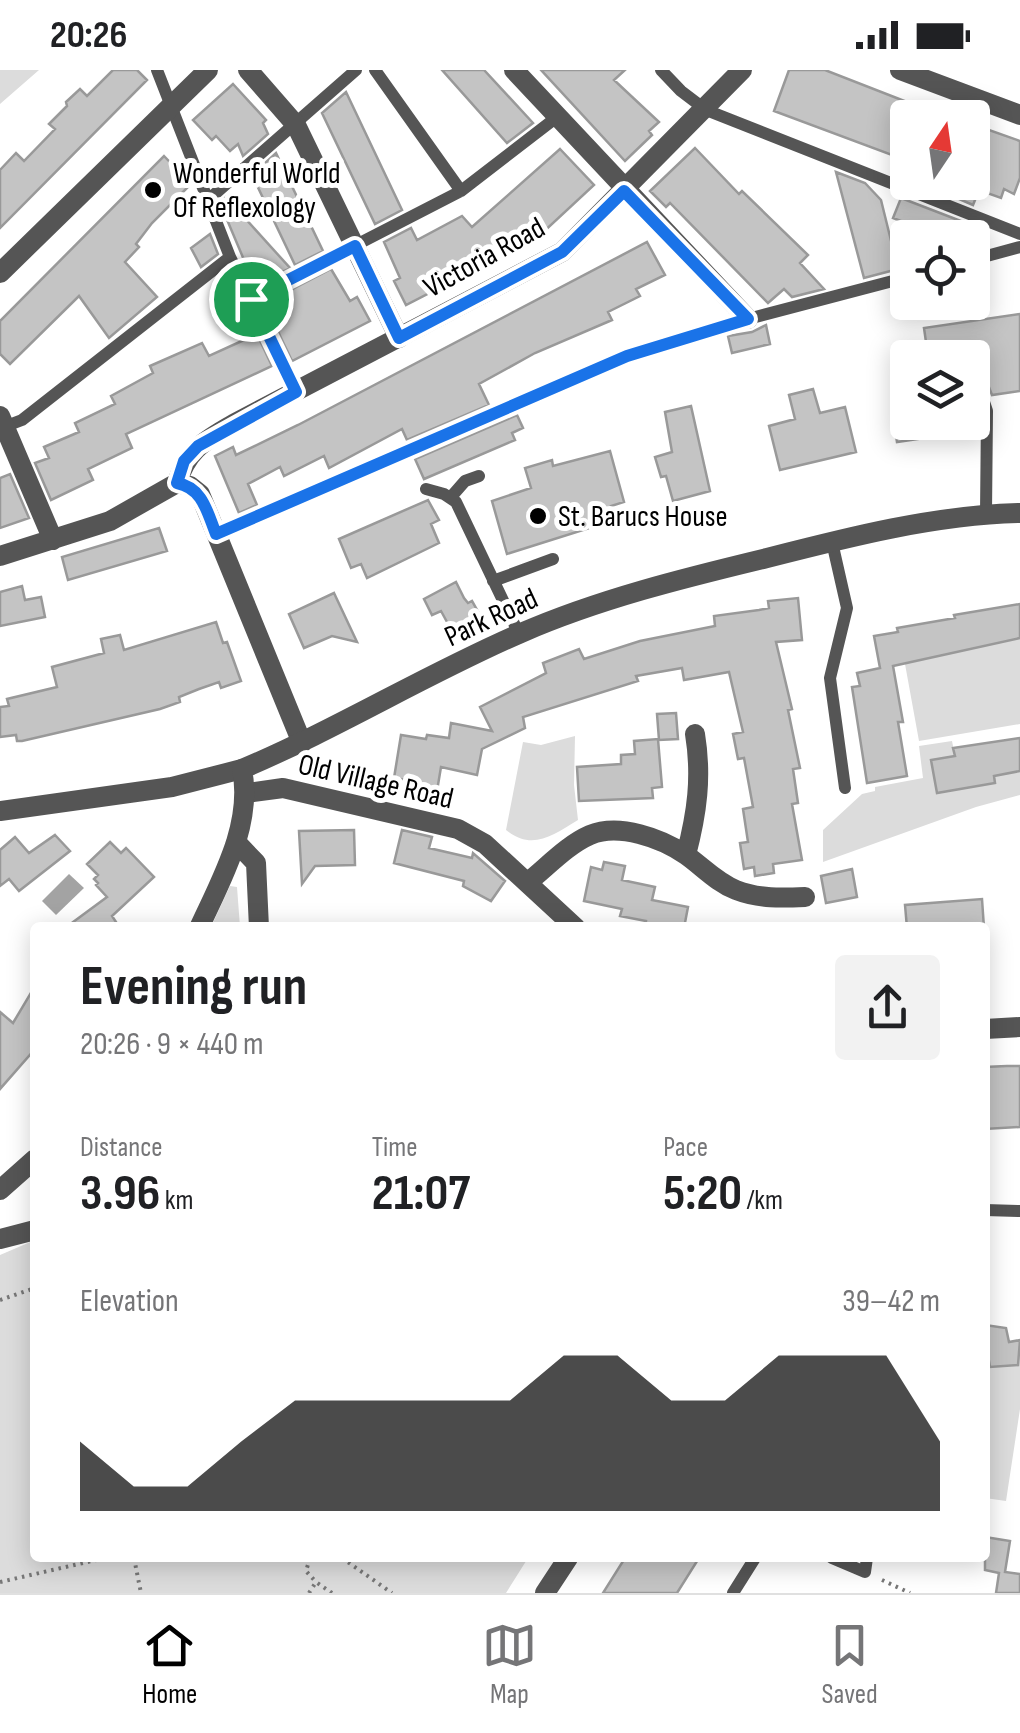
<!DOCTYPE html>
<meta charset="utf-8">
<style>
:root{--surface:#fff;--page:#f2f2f2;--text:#202124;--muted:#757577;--line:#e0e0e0;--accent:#000}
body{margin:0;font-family:"Sofia Sans Condensed",sans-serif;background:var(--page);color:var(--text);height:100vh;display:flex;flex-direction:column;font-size:38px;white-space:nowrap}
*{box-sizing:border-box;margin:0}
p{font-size:32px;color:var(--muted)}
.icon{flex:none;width:55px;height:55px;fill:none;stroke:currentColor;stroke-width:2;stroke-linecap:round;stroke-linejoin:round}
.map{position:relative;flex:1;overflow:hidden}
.side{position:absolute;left:30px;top:852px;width:960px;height:640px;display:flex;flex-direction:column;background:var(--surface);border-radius:10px;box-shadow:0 5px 25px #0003}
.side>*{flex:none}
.needle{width:65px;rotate:13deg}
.fabs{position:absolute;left:890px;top:30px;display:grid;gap:20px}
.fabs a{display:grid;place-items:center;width:100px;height:100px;border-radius:10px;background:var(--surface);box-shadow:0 5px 25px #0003;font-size:50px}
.pin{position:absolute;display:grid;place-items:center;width:85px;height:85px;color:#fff;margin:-42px;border:5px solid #fff;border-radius:50%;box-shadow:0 2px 10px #0007}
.round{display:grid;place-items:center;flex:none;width:105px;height:105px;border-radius:10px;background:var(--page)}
.headline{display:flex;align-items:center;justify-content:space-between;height:170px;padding:0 50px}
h1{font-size:55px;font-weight:700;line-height:75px}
.figures{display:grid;grid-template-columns:repeat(3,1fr);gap:15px;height:170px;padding:10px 50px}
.figures div{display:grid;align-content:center}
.figures b{font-size:50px;font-weight:700}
.figures small{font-size:28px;font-weight:400}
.figures p{font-size:28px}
.chart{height:280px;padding:20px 50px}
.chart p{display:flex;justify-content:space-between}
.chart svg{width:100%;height:180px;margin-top:10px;fill:var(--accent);opacity:.7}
.status{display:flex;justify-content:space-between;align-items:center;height:70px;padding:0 50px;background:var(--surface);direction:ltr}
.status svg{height:28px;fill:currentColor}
.dock{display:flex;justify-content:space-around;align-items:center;height:140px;border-top:2px solid var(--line);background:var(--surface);font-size:28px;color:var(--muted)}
.dock a{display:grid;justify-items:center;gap:5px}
.dock .on{color:var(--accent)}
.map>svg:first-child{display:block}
</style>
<div class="status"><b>20:26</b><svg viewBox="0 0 49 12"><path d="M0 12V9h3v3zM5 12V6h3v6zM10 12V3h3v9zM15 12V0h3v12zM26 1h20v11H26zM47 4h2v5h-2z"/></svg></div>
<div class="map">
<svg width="1020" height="1523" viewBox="0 0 1020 1523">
<rect width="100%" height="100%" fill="#fff"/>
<!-- green -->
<path fill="#dcdcdc" d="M 0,0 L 39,0 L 0,34 Z
M 1020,568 L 1020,654 L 919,671 L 905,594 Z
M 575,666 L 574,715 L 578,750 C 552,766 532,781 506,760 L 523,672 L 541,675 Z
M 952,671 L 955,686 L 931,691 L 994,706 L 1020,701 L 1020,725 L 976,737 L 823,792 L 823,760 L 862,724 L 875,721 L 875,717 L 923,708 L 919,676 Z
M 230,816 L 237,817 L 240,857 L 211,857 Z
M 35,1170 L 35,1488 L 528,1488 L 506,1523 L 0,1523 L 0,1185 Z
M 1020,1282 L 1020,1339 L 1006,1431 L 985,1428 L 985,1305 L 989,1305 L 990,1297 L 1018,1295 Z"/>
<!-- water -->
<path fill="#a3a3a3" d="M 69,804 L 84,818 L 56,845 L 42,831 Z"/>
<!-- building -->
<path fill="#c4c4c4" stroke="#999" stroke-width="2.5" d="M 113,0 L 137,0 L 147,10 L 0,158 L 0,100 L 16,83 L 24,91 L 55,59 L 49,54 L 67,36 L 66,32 L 80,19 L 87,26 Z
M 442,0 L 484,0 L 533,53 L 507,73 Z
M 541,0 L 625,0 L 614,10 L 659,52 L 649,61 L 652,65 L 625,91 Z
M 789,0 L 825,0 L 948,48 L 908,48 L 908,91 L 774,41 Z
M 233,14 L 266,50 L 263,53 L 268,64 L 243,86 L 238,74 L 230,81 L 216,66 L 212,70 L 193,50 Z
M 346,22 L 402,140 L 375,154 L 322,43 Z
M 972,54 L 1020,71 L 1020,108 L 1014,124 L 1004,119 L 1001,128 L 979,120 L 973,135 L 950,125 L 954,112 L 972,112 Z
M 695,78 L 739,124 L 742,121 L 808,185 L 800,193 L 824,219 L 792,227 L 784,219 L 768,233 L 670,133 L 666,137 L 650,121 Z
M 560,79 L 594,115 L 538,167 L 406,235 L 394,211 L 400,208 L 384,172 L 411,158 L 417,170 L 462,146 L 472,157 Z
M 276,83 L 323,181 L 295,195 L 252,105 Z
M 164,86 L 191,114 L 152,153 L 136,174 L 139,177 L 125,192 L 157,227 L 109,268 L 79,226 L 10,294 L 0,284 L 0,251 Z
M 836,102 L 865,113 L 881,130 L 898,199 L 864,208 Z
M 226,127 L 290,198 L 255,216 L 220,133 Z
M 901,128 L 966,153 L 960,168 L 944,168 L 893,148 Z
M 210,164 L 218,184 L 201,197 L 191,178 Z
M 647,172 L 665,205 L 636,219 L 640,226 L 608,242 L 612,250 L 535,283 L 479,314 L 489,335 L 407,370 L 402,359 L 329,398 L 324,386 L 284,406 L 280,397 L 248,414 L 257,435 L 239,443 L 215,386 L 233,377 L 236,385 L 298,355 Z
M 331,199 L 350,231 L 357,227 L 370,251 L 292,291 L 273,251 L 277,250 L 268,232 Z
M 1020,244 L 1020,321 L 992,325 L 984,304 L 972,302 L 972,283 L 949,287 L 949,283 L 928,286 L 924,258 Z
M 766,255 L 770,274 L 732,283 L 728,266 L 752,262 Z
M 255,260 L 272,296 L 126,364 L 132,378 L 88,399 L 93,410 L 51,430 L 35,393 L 49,388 L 44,377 L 79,362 L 75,353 L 115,334 L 111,326 L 153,303 L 150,296 L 202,273 L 209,286 L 244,270 L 242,265 Z
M 813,319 L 820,343 L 845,337 L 856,382 L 780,400 L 769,356 L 795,349 L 789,325 Z
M 691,336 L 710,421 L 673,431 L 666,406 L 661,407 L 655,387 L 672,382 L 665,342 Z
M 517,345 L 523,358 L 512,363 L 515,370 L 424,409 L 415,389 Z
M 894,352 L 952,352 L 952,364 L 897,372 Z
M 610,381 L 624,432 L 611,436 L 615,450 L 507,484 L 492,431 L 531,418 L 525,398 L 552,390 L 553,396 Z
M 10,404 L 29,448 L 0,458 L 0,408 Z
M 428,430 L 439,450 L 431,454 L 439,473 L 367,508 L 361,494 L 351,498 L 339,469 Z
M 159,458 L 167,481 L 68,510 L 62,487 Z
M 456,512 L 464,528 L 468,533 L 472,531 L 481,547 L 452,561 L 441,541 L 432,545 L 424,529 Z
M 22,516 L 25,530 L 41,527 L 45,547 L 0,556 L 0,522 Z
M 334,523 L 357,572 L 332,566 L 304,578 L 289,544 Z
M 798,528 L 802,570 L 776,572 L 792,639 L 788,640 L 800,698 L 793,699 L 798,733 L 792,734 L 802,790 L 773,794 L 774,803 L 755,806 L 754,797 L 744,799 L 740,773 L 748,772 L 743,739 L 753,737 L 744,688 L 738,689 L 733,664 L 743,662 L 729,602 L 684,610 L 682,598 L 636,606 L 638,611 L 523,647 L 525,658 L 482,679 L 477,705 L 441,697 L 437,721 L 418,717 L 419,712 L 394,708 L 401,665 L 426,669 L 427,665 L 449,668 L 451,653 L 492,661 L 480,637 L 546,603 L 543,593 L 579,579 L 584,589 L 640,571 L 715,556 L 714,546 L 759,540 L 769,538 L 768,531 Z
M 1020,534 L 1020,568 L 893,596 L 903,652 L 898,652 L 907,706 L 867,713 L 852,617 L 860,616 L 857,603 L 880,598 L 874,566 L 898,562 L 897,558 L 955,548 L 954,545 Z
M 216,552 L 223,573 L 227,572 L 241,611 L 221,618 L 219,612 L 199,619 L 179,627 L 180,632 L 160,639 L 22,671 L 17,671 L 16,665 L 0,667 L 0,637 L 9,636 L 7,629 L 57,617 L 52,597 L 104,583 L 101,569 L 120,565 L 124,580 Z
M 676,643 L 678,669 L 659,670 L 657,644 Z
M 1020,668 L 1020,701 L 994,706 L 995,713 L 937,723 L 931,690 L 955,686 L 953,678 Z
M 658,669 L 662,717 L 652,718 L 653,728 L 579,731 L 577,697 L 621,694 L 621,685 L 635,684 L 634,671 Z
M 354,760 L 355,795 L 315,796 L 302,814 L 299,761 Z
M 402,760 L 432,767 L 429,778 L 472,788 L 473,783 L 505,811 L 491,831 L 463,816 L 464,811 L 394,793 Z
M 55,765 L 70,781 L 19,821 L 9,809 L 0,816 L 0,780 L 15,767 L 29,783 Z
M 110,772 L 121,783 L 126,778 L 154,807 L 112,846 L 120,858 L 65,858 L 107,827 L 96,815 L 98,813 L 94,809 L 98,805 L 87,794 Z
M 604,792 L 625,796 L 622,810 L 655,817 L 652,830 L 688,837 L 684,858 L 645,858 L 646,851 L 620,846 L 622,839 L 584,831 L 591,797 L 602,800 Z
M 852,799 L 857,827 L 826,833 L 821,806 Z
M 982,829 L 984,858 L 907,858 L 905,835 Z
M 35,916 L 35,979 L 0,1019 L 0,942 L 13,953 Z
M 1007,996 L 1020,996 L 1020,1057 L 985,1059 L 985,997 Z
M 985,1255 L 1006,1258 L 1009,1272 L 1020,1270 L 1018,1295 L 990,1297 L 989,1291 L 985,1291 Z
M 985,1467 L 1010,1471 L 1005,1502 L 1020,1504 L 1020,1523 L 996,1523 L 999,1503 L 985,1500 Z
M 625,1488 L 699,1488 L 677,1523 L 603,1523 Z"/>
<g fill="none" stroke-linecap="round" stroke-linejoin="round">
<!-- path -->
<path stroke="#777" stroke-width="4" stroke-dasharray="2.5 5" stroke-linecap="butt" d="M 0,1230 L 35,1218
M 134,1488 L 141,1523
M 310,1488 L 306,1501 L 316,1512
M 342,1488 L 392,1523
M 882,1510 L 910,1523
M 0,1512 L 105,1488
M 309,1523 L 316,1512 L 332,1523"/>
<!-- service -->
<path stroke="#555" stroke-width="12" d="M 157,0 L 230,187 L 296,321
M 375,0 L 461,121
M 661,0 L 681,21 L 706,40 L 1020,164
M 208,130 L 356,0
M 972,190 L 1020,177
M 251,229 L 461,121 L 557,47
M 977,311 L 987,341 L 986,444
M 1,358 L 22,350 L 230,187
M 426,419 L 444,424 L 456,432 L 519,564
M 451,427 L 465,411 L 479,406
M 216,464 L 627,286 L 748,249 L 908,207
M 832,472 L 847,538 L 830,608 L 845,718
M 493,511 L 553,489
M 985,1140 L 1020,1141
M 832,1488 L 865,1502 L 867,1488
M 733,1523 L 755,1488"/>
<!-- minor -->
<path stroke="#555" stroke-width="20" d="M 248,0 L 296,55 L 399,268
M 514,0 L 748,249
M 900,0 L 1020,45
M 0,203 L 208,0
M 0,346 L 53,470
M 177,413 C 188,378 205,371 235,353 L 562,182 L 742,0
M 177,413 L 190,416 L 200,424 L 302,673
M 0,486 L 110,451 L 177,413
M 247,723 L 283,718 L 458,759 L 485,774 L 576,858
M 0,741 L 172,717 L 242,699
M 686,785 C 697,743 702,707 695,664
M 528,812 C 547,797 567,775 590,765 C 619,753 661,768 686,785 C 703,797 716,812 736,820 C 759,829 782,828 805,827
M 985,959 L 1020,957
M 545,1523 L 568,1488"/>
<!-- tertiary -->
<path stroke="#555" stroke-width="20" d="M 236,772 L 256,793 L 259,858
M 199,858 C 222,808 253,754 242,699 C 337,659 426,604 521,563 C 599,529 684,508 767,488 C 849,467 935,445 1020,443
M 0,1120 L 35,1089
M 0,1169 L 35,1160"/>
</g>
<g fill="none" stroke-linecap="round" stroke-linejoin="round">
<!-- route casing -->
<g stroke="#fff" stroke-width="20">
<path id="route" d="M 624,121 L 748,249 L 627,286 L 216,464 C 207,442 203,418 177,413 L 184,391 L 198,376 L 296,322 L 251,229 L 355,176 L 399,268 L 562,182 Z"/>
</g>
<!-- route -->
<use href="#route" stroke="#1a73e8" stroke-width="12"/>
</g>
<!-- markers -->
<g fill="#000" stroke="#fff" stroke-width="4">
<circle cx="153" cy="120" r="10"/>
<circle cx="538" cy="446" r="10"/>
</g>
<g text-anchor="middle" stroke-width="10" stroke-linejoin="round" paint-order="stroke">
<!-- poi labels -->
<g font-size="30" fill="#000" stroke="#fff" text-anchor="start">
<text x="173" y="113">Wonderful World<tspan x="173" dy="34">Of Reflexology</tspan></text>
<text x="558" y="456">St. Barucs House</text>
</g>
<!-- street labels -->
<g font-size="30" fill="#000" stroke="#fff">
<text transform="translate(484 187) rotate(-29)" y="10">Victoria Road</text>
<text transform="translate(491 547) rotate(-25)" y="10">Park Road</text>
<text transform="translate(376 711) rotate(13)" y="10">Old Village Road</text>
</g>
</g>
</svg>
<div class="fabs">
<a><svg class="needle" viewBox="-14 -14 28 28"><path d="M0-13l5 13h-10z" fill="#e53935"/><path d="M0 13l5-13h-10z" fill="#757577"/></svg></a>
<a><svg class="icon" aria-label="locate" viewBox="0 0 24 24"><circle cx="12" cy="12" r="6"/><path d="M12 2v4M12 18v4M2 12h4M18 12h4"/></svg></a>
<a><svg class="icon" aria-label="layers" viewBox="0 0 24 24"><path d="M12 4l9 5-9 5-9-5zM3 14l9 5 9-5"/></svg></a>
</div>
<div class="pin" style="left:251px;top:229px;background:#1e9e55"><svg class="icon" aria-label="arrive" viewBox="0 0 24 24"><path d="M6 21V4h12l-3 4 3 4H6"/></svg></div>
<section class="side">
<div class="headline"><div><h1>Evening run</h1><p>20:26 · 9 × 440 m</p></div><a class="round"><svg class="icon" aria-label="share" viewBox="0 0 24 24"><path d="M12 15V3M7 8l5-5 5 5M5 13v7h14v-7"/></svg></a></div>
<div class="figures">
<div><p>Distance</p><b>3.96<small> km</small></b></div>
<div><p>Time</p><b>21:07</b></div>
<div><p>Pace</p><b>5:20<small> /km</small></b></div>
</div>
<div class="chart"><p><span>Elevation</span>39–42 m</p>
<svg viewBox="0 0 160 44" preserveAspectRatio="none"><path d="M0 44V27L10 38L20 38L30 27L40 17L50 17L60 17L70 17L80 17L90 6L100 6L110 17L120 17L130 6L140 6L150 6L160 27V44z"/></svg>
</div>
</section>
</div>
<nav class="dock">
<a class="on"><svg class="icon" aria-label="home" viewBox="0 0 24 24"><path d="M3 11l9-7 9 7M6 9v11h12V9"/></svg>Home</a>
<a><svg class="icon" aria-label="map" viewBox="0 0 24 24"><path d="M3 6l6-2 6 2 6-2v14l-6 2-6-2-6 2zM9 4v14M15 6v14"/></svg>Map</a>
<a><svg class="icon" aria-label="saved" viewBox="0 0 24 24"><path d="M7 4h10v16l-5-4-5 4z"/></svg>Saved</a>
</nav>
